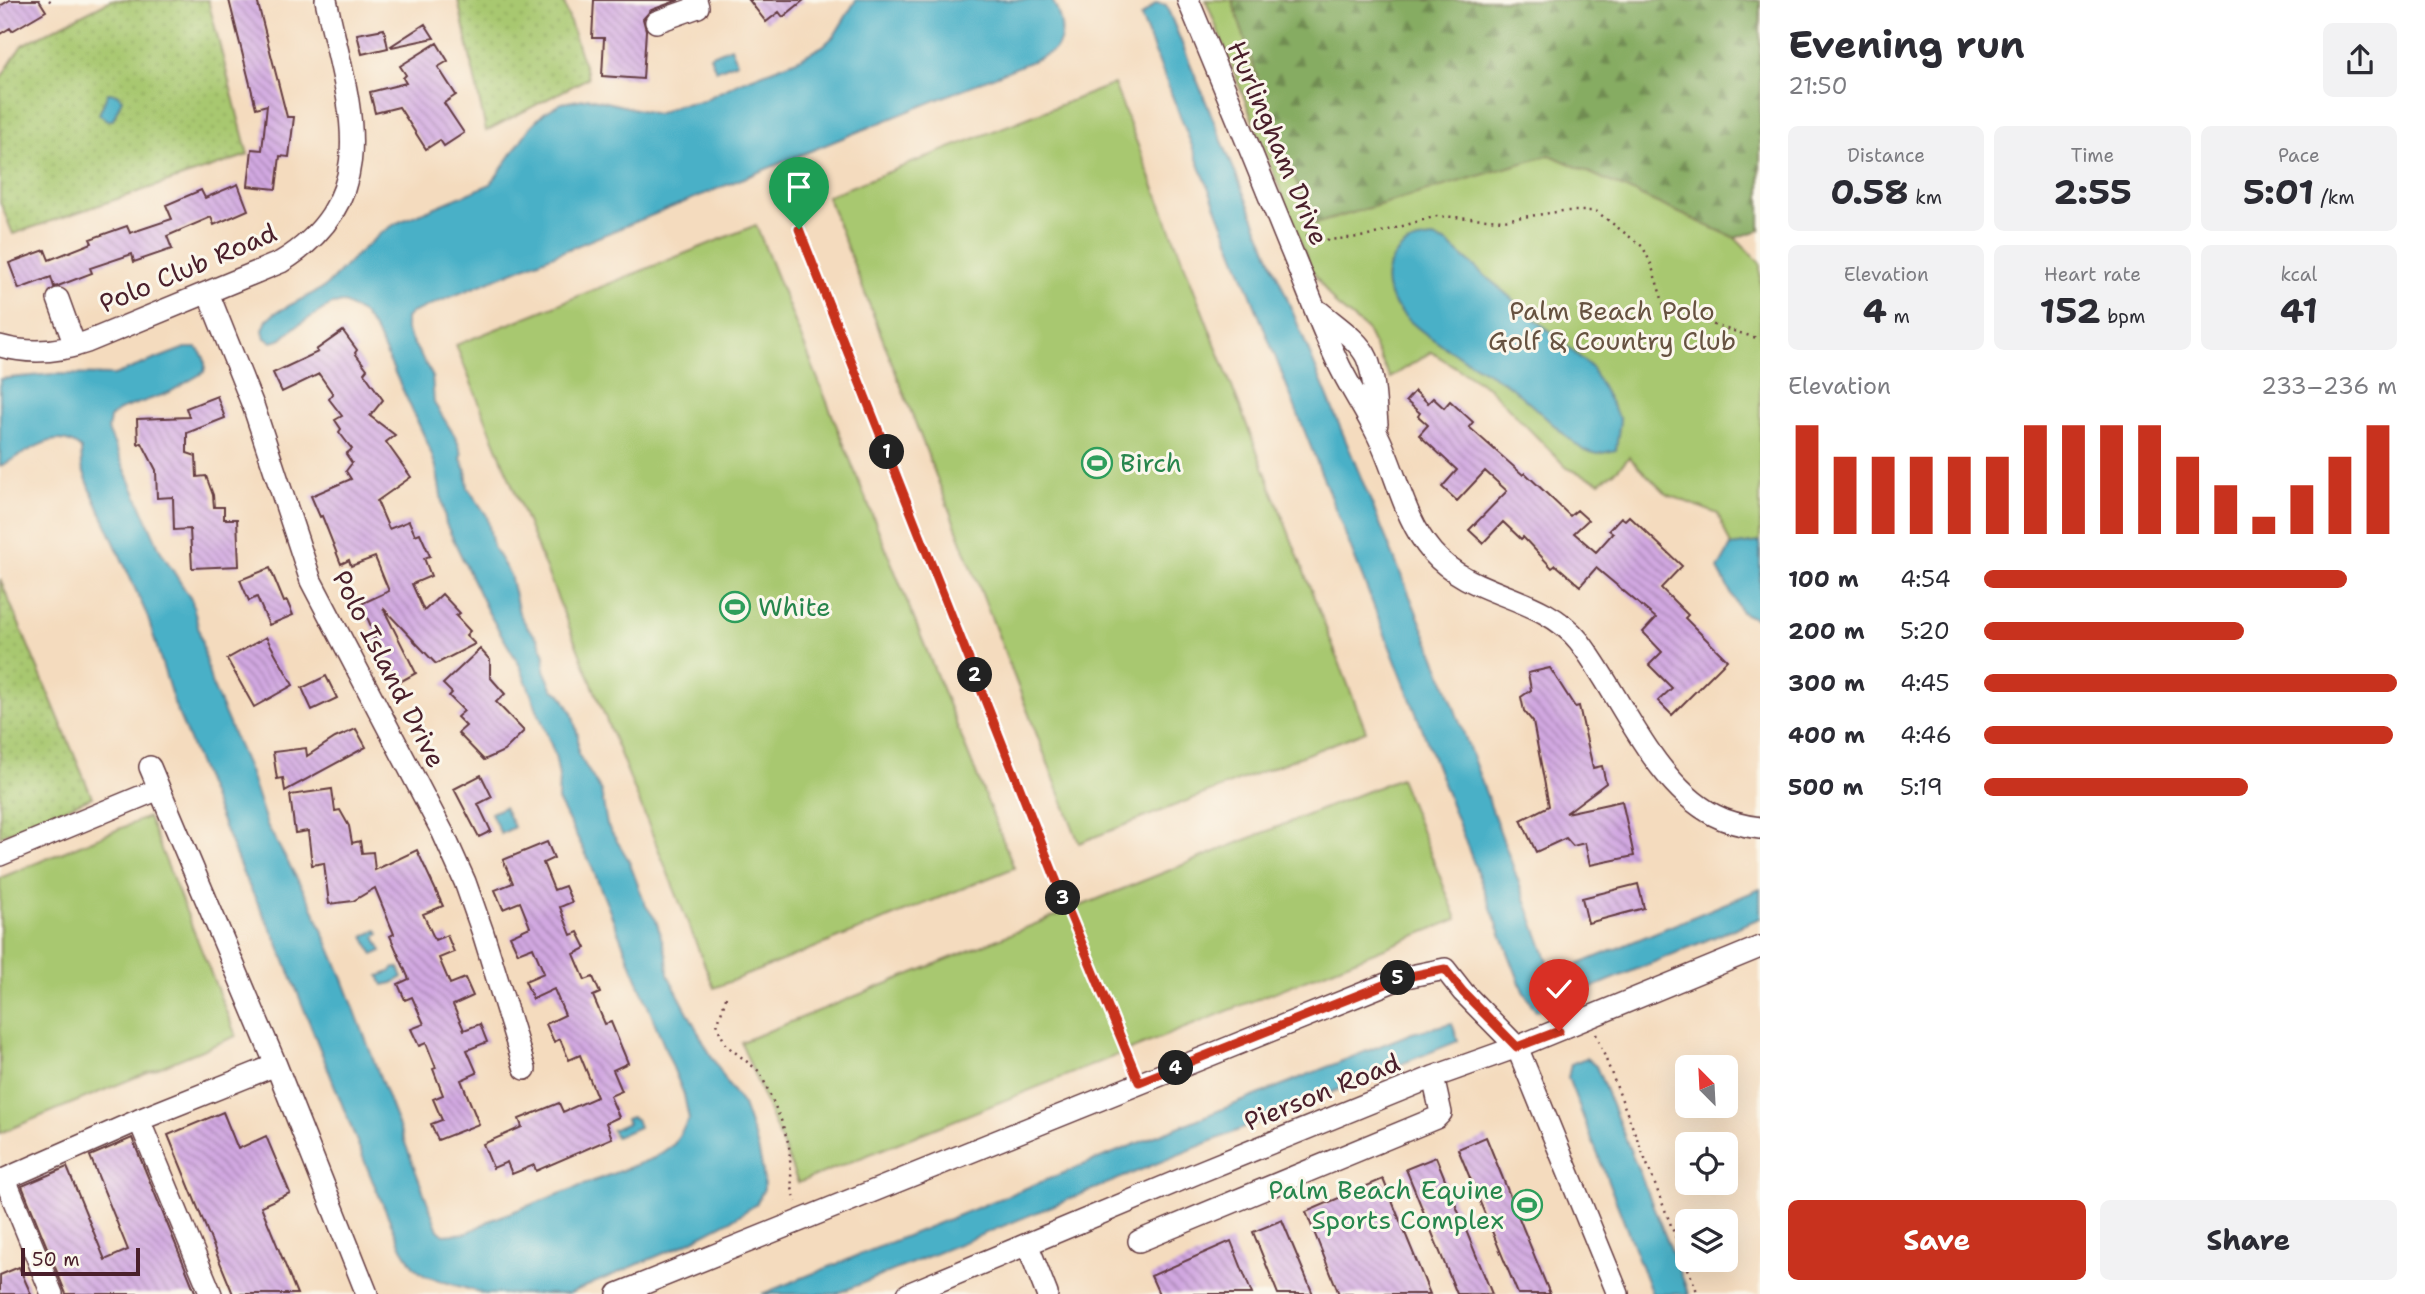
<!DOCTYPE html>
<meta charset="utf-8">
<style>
:root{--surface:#fff;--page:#f2f2f3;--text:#2b2b33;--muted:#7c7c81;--accent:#c8321e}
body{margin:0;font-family:"Shantell Sans",sans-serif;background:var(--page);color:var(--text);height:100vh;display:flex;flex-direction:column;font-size:26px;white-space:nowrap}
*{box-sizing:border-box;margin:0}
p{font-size:23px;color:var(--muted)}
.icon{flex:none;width:38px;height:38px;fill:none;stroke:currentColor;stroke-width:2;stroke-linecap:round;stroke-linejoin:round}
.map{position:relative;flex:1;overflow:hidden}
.side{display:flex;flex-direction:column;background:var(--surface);width:665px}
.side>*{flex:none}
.needle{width:46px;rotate:336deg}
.controls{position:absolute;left:1675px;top:1055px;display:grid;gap:14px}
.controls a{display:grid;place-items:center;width:63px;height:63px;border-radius:10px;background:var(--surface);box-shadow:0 7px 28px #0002;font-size:35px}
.scale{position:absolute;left:21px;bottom:18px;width:119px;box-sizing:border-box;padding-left:7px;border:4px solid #4a1f2b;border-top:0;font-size:19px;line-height:24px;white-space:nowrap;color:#4a1f2b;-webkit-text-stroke:5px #fbf7ec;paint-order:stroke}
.pin{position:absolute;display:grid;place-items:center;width:60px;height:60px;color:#fff;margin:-72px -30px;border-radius:50% 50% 50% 0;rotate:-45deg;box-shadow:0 0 7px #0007}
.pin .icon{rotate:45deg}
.km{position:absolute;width:35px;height:35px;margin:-18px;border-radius:50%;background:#222;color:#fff;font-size:19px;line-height:35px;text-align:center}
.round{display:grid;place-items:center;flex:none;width:74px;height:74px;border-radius:10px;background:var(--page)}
.head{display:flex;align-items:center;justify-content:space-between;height:119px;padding:0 28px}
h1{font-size:38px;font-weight:700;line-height:52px}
.stats{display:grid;grid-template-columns:repeat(3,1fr);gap:10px;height:119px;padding:7px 28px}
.stats div{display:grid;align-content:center;border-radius:10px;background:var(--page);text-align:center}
.stats b{font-size:35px;font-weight:700}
.stats small{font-size:19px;font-weight:400}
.stats p{font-size:19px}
.chart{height:196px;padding:14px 28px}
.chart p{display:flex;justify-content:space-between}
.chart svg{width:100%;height:126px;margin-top:7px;stroke:var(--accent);stroke-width:6}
.action{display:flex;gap:14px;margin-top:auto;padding:14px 28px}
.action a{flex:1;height:80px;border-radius:10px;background:var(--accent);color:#fff;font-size:28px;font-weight:700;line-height:80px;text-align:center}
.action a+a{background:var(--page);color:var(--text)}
ul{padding:0 28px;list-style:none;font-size:23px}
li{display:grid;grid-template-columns:112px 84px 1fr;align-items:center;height:52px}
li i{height:18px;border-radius:9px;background:var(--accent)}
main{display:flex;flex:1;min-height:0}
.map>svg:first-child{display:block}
</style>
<main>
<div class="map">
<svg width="1760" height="1294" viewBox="0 0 1760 1294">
<defs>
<pattern id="grass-dots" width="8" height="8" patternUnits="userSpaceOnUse" patternTransform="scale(1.75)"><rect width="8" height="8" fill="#a8c870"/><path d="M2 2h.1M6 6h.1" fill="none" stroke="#92ab61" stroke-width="1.8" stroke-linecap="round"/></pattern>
<pattern id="forest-firs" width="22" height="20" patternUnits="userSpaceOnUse" patternTransform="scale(1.75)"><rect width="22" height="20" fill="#86ac62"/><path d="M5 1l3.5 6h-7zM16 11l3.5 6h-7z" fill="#708b51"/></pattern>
<pattern id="building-back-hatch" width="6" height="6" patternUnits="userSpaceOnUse" patternTransform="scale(1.75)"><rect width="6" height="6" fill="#d1a8e1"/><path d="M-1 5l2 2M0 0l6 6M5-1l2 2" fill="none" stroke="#ac88b7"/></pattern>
</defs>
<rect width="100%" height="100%" fill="#fbf7ec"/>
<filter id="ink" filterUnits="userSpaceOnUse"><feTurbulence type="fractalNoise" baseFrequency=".0143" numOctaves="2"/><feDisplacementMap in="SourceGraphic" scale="14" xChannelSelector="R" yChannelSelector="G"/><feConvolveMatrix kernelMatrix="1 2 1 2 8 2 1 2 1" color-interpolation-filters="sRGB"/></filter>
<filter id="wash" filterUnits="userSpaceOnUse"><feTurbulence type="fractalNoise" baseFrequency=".00686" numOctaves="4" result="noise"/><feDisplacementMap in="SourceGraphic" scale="28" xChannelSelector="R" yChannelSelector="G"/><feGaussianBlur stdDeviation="1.57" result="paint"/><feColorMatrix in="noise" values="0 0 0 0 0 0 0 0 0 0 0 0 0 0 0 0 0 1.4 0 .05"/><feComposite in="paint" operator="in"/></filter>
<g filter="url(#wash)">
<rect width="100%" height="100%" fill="#f4dbbe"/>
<!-- grass -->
<path fill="url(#grass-dots)" stroke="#79744e" stroke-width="2" d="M 111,0 L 208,0 L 248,155 L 13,234 L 0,202 L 0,79 L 22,45 Z
M 458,0 L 563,0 L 588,78 L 486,131 Z
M 0,579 L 92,797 L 0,836 Z"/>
<!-- forest -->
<path fill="url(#forest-firs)" stroke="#686646" stroke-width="2" d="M 1232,0 L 1760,0 L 1760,230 L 1735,238 L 1550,155 L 1315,224 L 1276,136 Z"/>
<!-- park -->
<path fill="#a8c870" stroke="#79744e" stroke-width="2" d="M 1206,0 L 1232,0 L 1276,136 L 1315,224 L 1550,155 L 1735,238 L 1760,263 L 1760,542 L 1731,546 L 1718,514 L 1666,494 L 1629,457 L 1618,469 L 1600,482 L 1567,468 L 1489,388 L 1431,352 L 1390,378 L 1366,329 L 1336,305 L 1311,269 Z
M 1114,84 L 1366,731 L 1079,843 L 827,196 Z
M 756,225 L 1014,868 L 714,988 L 456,345 Z
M 1400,778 L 1457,919 L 798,1183 L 741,1042 Z
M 148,817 L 236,1036 L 0,1133 L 0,878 Z"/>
<!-- water -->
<path fill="#48b0c7" stroke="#496879" stroke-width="2" d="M 856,0 L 1052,0 C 1059,12 1067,35 1056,48 C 1053,52 1046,54 1042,57 L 411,313 L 406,318 L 406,331 L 432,375 L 434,403 L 456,438 L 462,454 L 461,459 L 466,470 L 468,488 L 487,516 L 493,547 L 510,575 L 519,613 L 528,628 L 538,639 L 545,655 L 544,670 L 553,690 L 561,694 L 572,713 L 578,736 L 578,754 L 601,791 L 607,825 L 628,859 L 646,906 L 656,920 L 667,957 L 668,975 L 705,1045 L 729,1086 L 743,1105 L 758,1148 L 763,1172 L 764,1189 L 756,1204 L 735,1218 L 681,1246 L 568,1294 L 485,1294 L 425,1276 L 414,1267 L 402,1248 L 371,1177 L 277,941 L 244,876 L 174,703 L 147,615 L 92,493 L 82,467 L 81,449 C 55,425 26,455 0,466 L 0,379 L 53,374 L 114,375 L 185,348 L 197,348 C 204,356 207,361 204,372 L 168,393 L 119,410 L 110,418 L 108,430 L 160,550 L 192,601 L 211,682 L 249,771 L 267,825 L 310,902 L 341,974 L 438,1230 L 444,1235 L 467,1233 L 491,1220 L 654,1158 L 674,1144 L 689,1119 L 684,1095 L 589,860 L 558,800 L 559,776 L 555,755 L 520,666 L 487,610 L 446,524 L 436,467 L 427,442 L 376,332 L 363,314 L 344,303 L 332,304 L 295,327 L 282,339 L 272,342 L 265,338 L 263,330 L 267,320 L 275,313 L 325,287 L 354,257 L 381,233 L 397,223 L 491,184 L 531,126 L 544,113 L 562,103 L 589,98 L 657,114 L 677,105 L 702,101 L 740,82 L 797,60 L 823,46 L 834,36 Z
M 1156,3 L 1166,5 L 1440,669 L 1553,975 L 1760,889 L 1760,918 L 1536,1011 L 1523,991 L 1416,713 L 1141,17 Z
M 731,47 L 737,62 L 716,71 L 710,56 Z
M 108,93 L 117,94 L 122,99 L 113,120 L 107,120 L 99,114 Z
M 1433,238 L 1447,243 L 1591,367 L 1620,420 L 1616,450 L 1598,454 L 1583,450 C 1556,429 1532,403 1505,383 C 1473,361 1365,315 1390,264 C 1401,243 1411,240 1433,238 Z
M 1760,542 L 1760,621 L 1741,612 L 1718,569 L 1731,546 Z
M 504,807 L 514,827 L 501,834 L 491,813 Z
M 377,930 L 379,934 L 375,937 L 382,951 L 373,955 L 364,936 Z
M 394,967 L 399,968 L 403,977 L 393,983 L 383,985 L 379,976 L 390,972 Z
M 1452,1023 L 1458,1041 L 836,1294 L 762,1294 L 1412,1033 Z
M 1586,1058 L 1596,1066 L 1689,1294 L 1652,1294 L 1568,1078 L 1571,1064 Z
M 631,1117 L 636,1119 L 639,1127 L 616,1137 L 612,1130 L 628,1123 L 626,1119 Z"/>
<g id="blocks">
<!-- building -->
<path fill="url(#building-back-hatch)" d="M 10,0 L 39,0 L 46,11 L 12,31 L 10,28 L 0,34 L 0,6 Z
M 229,0 L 257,0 L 287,117 L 294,117 L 289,157 L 280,156 L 276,189 L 248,186 L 252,149 L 262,150 L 267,105 L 256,108 Z
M 594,0 L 679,0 L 651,10 L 643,19 L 646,30 L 643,79 L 602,76 L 604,38 L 592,38 Z
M 749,0 L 804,0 L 783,17 L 779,12 L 766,22 Z
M 425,24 L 434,38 L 392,47 L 391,46 Z
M 384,29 L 388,48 L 362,54 L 357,34 Z
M 437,43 L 448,61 L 438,67 L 456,95 L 444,103 L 464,133 L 444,146 L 440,140 L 426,149 L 399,107 L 375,113 L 370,92 L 406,83 L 403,78 L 406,75 L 400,66 Z
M 238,184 L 248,210 L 214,225 L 211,217 L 167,236 L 172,249 L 134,262 L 132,254 L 90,268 L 92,273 L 58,286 L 54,287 L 51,277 L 19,289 L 9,263 L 45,250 L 49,260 L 92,243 L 90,239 L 127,226 L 130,233 L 172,219 L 166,205 L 201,190 L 205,198 Z
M 343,331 L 357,350 L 355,353 L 367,369 L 364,373 L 383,400 L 370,416 L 395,435 L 386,442 L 411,477 L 377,501 L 389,529 L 409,521 L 415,535 L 420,533 L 430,556 L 424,558 L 431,576 L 412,584 L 424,611 L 442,594 L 460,613 L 456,616 L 470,631 L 466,635 L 475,644 L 436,664 L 383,608 L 416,673 L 396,684 L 373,638 L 376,637 L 361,604 L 389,591 L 375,557 L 351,566 L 349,560 L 341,564 L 322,516 L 320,517 L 311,496 L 351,479 L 346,471 L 352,463 L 346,454 L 352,449 L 339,432 L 341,429 L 335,420 L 342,416 L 329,399 L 333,394 L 319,374 L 282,392 L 273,373 L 318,352 L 316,350 Z
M 1415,391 L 1428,403 L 1433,398 L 1444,408 L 1450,401 L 1473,422 L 1469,427 L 1523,475 L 1525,473 L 1570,516 L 1577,510 L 1588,520 L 1574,533 L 1596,552 L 1613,533 L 1609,530 L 1621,517 L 1625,520 L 1629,516 L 1682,566 L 1661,588 L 1688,615 L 1685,618 L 1727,660 L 1672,715 L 1658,701 L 1672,688 L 1649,665 L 1662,652 L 1643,632 L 1656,618 L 1596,568 L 1580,586 L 1556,565 L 1552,568 L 1523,537 L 1521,539 L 1503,522 L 1483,543 L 1469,530 L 1507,491 L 1485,471 L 1457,501 L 1442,487 L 1457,470 L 1419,435 L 1428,425 L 1418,416 L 1420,413 L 1406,401 Z
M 217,396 L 225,418 L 187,433 L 187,453 L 196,456 L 197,477 L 206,476 L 213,495 L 214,507 L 224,507 L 224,519 L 237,519 L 239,566 L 192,568 L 190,529 L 174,530 L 173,497 L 157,498 L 156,470 L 142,443 L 138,444 L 137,419 L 189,417 L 186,408 Z
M 270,568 L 284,602 L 287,601 L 293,615 L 269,625 L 257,597 L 249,601 L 240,580 Z
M 266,637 L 293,685 L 254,707 L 227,659 Z
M 480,649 L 490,660 L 490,677 L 505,694 L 496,702 L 524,731 L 504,751 L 484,760 L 458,733 L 466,726 L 457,717 L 464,711 L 449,696 L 452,693 L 443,684 Z
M 1550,668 L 1575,707 L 1579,706 L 1593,768 L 1602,766 L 1606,783 L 1566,813 L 1622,801 L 1634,856 L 1590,865 L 1585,843 L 1573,846 L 1566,838 L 1536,852 L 1521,820 L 1549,806 L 1533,722 L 1524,711 L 1521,697 L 1531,690 L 1528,673 Z
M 326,676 L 337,698 L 312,710 L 302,688 Z
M 356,729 L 366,747 L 285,791 L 283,778 L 277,779 L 273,752 L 306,748 L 307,756 L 335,738 Z
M 481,775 L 492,797 L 478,804 L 491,831 L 479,837 L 454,789 Z
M 332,789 L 335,811 L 340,810 L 349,826 L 352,843 L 360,841 L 362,853 L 373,852 L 375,870 L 417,850 L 443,906 L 423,914 L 435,940 L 447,935 L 454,952 L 439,958 L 450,984 L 465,978 L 473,996 L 453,1005 L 464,1030 L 480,1024 L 487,1042 L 467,1050 L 477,1073 L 461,1080 L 479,1124 L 438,1140 L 431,1124 L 442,1120 L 433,1099 L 443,1095 L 433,1069 L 436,1068 L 426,1043 L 419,1046 L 411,1029 L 424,1024 L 412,997 L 405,1000 L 398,984 L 409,979 L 390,936 L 394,934 L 375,888 L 353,901 L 329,904 L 324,863 L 312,865 L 308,831 L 295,833 L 290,795 Z
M 547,842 L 554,858 L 543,863 L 554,890 L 565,886 L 572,902 L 560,907 L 571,935 L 578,932 L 586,948 L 574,954 L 585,980 L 593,977 L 600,993 L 593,996 L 605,1024 L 611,1022 L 628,1063 L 613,1070 L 622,1091 L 610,1096 L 619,1117 L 606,1123 L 612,1138 L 536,1171 L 534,1165 L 512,1174 L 507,1162 L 493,1168 L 483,1144 L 522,1127 L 519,1119 L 559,1103 L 563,1112 L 597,1097 L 580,1055 L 569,1060 L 560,1039 L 554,1042 L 546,1024 L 565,1015 L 554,989 L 533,999 L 525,981 L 544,973 L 533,947 L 518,953 L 510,936 L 530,927 L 520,902 L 503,909 L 495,890 L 513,883 L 503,860 Z
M 1638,884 L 1644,908 L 1588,923 L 1582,898 Z
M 223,1112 L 238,1149 L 266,1136 L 290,1193 L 261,1206 L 297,1294 L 233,1294 L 168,1135 Z
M 1486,1137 L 1550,1294 L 1518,1294 L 1458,1149 Z
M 132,1138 L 196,1294 L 66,1294 L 22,1186 L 67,1167 L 105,1260 L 128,1250 L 90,1156 Z
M 1436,1157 L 1492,1294 L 1457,1294 L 1406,1169 Z
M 1383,1179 L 1430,1294 L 1339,1294 L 1306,1212 Z
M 1282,1220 L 1313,1294 L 1278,1294 L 1253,1232 Z
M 1231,1241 L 1252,1294 L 1159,1294 L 1151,1276 Z
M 19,1267 L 31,1294 L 0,1294 L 0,1275 Z"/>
</g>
</g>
<g filter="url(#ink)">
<use href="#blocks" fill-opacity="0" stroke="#643b41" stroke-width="2"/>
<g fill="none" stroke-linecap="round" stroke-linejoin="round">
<!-- minor casing -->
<g stroke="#643b41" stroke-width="24">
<path id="minor" d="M 1188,0 C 1222,82 1256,163 1289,245 C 1306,285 1321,328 1340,367 C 1351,389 1365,410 1376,432 C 1396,470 1403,518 1432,552 C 1472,598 1541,594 1579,641 C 1620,694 1653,783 1714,815 C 1729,823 1744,826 1760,828
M 656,22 L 698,7 L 696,0
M 208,293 L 254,408 L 311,581 L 443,833 L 465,882 L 483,933 L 525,1069
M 58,299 L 75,346
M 1320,312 C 1335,325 1359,340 1367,358 C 1375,378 1375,402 1377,424
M 0,346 C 29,354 59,352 87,342 L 281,262 C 388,196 347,100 326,0
M 150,767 L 276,1065 L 367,1294
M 0,855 L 159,789
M 139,1120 L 211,1294
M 1139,1241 L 1436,1118 L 1441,1113 L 1433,1077
M 1028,1246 L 1047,1294
M 52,1294 L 5,1179 L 139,1120 L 276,1065
M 618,1294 L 1401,978 L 1445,969 L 1463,992 L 1517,1047 L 1618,1294
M 908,1294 L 1197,1173 L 1433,1077 L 1517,1047 L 1760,947"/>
</g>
<!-- path -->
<path stroke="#643b41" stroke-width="2.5" stroke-dasharray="2 5" stroke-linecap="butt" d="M 49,0 L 53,4
M 799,229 L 1062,895 L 1133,1066
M 1306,235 L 1329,240 L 1368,236 L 1437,216 L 1503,220 L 1563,211 L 1596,211 L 1643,247 L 1651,264 L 1664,305 L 1674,313 L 1760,339
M 726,997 L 717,1026 L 726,1045 L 760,1072 L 781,1120 L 789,1145 L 792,1188 L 796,1202
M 1596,1034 L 1698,1294"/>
<!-- minor -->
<use href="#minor" stroke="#fff" stroke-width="21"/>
</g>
</g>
<g fill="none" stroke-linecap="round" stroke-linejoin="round" filter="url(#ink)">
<!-- route casing -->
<g stroke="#fff" stroke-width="14">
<path id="route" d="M 799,229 L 1062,895 L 1139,1082 L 1401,978 L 1445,969 L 1463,992 L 1517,1047 L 1559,1031"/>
</g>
<!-- route -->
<use href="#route" stroke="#c8321e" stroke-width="9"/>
</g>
<!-- icons -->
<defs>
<g id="stadium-ring" transform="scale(1.575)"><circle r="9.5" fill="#fbf7ec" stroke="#2e9e5b" stroke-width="1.5"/><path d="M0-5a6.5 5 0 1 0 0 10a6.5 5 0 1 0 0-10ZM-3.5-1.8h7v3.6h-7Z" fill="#2e9e5b"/></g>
</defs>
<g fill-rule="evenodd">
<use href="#stadium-ring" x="1097" y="463"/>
<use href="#stadium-ring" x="735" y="607"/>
<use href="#stadium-ring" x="1527" y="1205"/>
</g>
<g text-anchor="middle" stroke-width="6" stroke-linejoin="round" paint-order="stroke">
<!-- street labels -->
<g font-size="26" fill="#4a1f2b" stroke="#fbf7ec">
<text transform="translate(1278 143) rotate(67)" y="9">Hurlingham Drive</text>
<text transform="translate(188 268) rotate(-23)" y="9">Polo Club Road</text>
<text transform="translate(389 669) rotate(63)" y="9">Polo Island Drive</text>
<text transform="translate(1322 1092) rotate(-22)" y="9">Pierson Road</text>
</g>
<!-- park labels -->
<g font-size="26" fill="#665240" stroke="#fbf7ec">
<text x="1612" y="320">Palm Beach Polo<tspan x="1612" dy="30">Golf &amp; Country Club</tspan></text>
</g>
<!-- leisure labels -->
<g font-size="26" fill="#27864d" stroke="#fbf7ec" text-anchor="start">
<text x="1120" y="472">Birch</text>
<text x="758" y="616">White</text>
<text x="1504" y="1199" text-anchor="end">Palm Beach Equine<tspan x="1504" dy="30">Sports Complex</tspan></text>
</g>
</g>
</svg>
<div class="controls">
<a><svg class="needle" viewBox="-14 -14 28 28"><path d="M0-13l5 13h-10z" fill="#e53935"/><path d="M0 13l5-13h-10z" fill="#7c7c81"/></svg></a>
<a><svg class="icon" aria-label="locate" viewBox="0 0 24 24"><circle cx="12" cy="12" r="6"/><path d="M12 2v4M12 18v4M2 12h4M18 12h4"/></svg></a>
<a><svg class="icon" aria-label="layers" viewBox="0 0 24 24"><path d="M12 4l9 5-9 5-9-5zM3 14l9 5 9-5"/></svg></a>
</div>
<div class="scale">50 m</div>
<div class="pin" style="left:799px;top:229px;background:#1e9e55"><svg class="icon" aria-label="arrive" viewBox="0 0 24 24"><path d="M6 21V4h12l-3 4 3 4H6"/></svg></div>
<div class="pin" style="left:1559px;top:1031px;background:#d93025"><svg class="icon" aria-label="check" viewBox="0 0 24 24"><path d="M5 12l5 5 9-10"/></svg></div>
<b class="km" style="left:887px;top:452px">1</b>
<b class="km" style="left:975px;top:675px">2</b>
<b class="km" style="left:1063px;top:898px">3</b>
<b class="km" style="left:1176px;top:1068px">4</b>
<b class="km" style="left:1398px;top:978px">5</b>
</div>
<section class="side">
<div class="head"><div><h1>Evening run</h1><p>21:50</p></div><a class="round"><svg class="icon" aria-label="share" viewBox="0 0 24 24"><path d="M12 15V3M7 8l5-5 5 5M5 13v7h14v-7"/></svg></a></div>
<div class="stats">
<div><p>Distance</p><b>0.58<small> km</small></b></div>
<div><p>Time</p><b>2:55</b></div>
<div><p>Pace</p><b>5:01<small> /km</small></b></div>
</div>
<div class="stats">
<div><p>Elevation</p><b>4<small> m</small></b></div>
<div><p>Heart rate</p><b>152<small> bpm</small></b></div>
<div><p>kcal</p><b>41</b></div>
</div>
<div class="chart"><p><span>Elevation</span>233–236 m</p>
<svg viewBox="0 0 160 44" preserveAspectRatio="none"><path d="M5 44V6M15 44V17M25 44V17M35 44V17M45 44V17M55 44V17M65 44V6M75 44V6M85 44V6M95 44V6M105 44V17M115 44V27M125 44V38M135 44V27M145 44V17M155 44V6"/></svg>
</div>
<ul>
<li><b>100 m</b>4:54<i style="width:88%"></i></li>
<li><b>200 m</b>5:20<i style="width:63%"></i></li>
<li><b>300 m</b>4:45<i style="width:100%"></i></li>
<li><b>400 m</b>4:46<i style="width:99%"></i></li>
<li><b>500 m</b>5:19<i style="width:64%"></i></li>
</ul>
<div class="action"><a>Save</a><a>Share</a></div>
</section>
</main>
